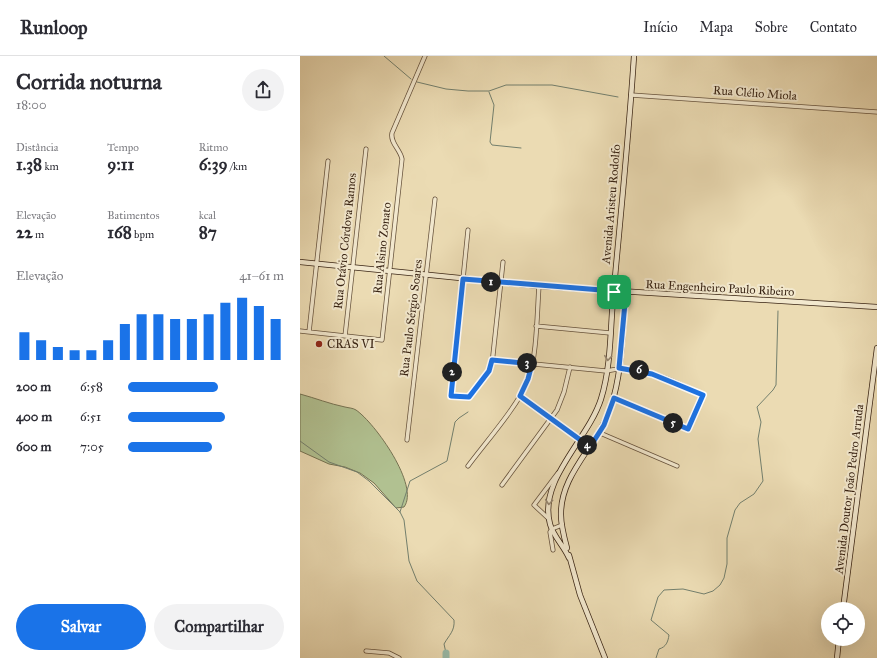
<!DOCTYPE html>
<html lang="pt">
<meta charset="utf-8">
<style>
:root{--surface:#fff;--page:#f2f2f3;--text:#2b2b33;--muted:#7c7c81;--line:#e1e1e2;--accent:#1a73e8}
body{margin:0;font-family:"IM FELL Great Primer",serif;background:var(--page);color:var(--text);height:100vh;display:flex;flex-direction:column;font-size:15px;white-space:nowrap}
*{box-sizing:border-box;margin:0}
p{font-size:13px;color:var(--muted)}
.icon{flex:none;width:22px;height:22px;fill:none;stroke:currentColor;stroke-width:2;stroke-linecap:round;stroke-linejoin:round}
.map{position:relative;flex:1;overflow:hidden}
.sheet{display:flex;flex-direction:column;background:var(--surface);width:300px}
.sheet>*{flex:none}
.buttons{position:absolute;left:521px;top:546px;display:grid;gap:8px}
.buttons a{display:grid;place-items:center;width:44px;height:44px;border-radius:50%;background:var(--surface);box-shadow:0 4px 16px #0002;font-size:20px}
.pin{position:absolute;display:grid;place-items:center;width:34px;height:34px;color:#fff;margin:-17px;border-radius:8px;box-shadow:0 2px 6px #0006}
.km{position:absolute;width:20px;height:20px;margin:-10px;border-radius:50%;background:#222;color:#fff;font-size:11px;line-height:20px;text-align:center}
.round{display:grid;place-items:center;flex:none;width:42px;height:42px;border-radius:21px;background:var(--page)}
.head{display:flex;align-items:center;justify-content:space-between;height:68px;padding:0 16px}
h1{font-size:22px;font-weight:700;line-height:30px}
.stats{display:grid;grid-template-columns:repeat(3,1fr);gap:6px;height:68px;padding:4px 16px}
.stats div{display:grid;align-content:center}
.stats b{font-size:17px;font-weight:700}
.stats small{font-size:11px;font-weight:400}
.stats p{font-size:11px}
.chart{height:112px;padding:8px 16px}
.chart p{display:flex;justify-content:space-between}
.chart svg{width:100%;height:72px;margin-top:4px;stroke:var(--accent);stroke-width:6}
.primary-button{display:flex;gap:8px;margin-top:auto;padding:8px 16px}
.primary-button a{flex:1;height:46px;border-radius:24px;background:var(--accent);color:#fff;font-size:16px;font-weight:700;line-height:46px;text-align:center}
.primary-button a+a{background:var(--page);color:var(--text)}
ul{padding:0 16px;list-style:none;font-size:13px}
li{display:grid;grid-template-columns:64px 48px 1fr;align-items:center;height:30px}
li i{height:10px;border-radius:5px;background:var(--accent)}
header{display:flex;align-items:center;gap:24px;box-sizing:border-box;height:56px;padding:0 20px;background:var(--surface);border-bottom:1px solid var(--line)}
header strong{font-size:19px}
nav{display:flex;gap:22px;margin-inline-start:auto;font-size:14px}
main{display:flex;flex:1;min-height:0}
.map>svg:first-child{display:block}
</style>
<header>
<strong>Runloop</strong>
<nav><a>Início</a><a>Mapa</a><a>Sobre</a><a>Contato</a></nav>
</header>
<main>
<section class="sheet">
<div class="head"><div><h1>Corrida noturna</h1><p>18:00</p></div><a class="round"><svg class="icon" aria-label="share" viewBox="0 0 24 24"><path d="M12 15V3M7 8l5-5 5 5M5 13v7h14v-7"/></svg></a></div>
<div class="stats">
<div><p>Distância</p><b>1.38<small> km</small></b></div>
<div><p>Tempo</p><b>9:11</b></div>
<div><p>Ritmo</p><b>6:39<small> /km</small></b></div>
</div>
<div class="stats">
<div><p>Elevação</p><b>22<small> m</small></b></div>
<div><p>Batimentos</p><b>168<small> bpm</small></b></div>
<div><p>kcal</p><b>87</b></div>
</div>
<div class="chart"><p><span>Elevação</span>41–61 m</p>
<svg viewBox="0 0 160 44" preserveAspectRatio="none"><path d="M5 44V27M15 44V32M25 44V36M35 44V38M45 44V38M55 44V32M65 44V22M75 44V16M85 44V16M95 44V19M105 44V19M115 44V16M125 44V9M135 44V6M145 44V11M155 44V19"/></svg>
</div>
<ul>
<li><b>200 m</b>6:58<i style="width:58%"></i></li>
<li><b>400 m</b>6:51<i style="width:62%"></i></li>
<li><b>600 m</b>7:05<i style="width:54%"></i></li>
</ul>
<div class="primary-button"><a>Salvar</a><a>Compartilhar</a></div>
</section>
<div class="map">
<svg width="577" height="602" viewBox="0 0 577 602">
<rect width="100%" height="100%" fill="#ebdbb3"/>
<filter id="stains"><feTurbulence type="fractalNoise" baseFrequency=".005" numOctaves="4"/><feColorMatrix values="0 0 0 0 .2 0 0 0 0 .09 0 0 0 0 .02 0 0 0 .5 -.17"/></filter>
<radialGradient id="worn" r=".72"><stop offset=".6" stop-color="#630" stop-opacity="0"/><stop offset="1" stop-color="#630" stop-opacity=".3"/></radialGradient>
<!-- green -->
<path fill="#b1c191" stroke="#757252" d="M 0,338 C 15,342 30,348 45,351 C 49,352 53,352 56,354 C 75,367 120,430 104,451 L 96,452 L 74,427 L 60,417 L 45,411 L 29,408 L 0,395 Z"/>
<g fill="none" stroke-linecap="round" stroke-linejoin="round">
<!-- stream -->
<path stroke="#737f6d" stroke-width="1" d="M 84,0 L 111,23
M 117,26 L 146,33 L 168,35 L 189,35 L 206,29 L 252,29 L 318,41
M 189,36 L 194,49 L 190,86 L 192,89 L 221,92
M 0,385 L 29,406 L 57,416 L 69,425 L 100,456 L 104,464 L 109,505 L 117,525 L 154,564 C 155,575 149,579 144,588 L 146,597
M 100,456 L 110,425 L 147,405 L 155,366 L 159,362 L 168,356
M 356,602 L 359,593 C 366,591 368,586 369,579 L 351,564 L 358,541 L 364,534 L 383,533 L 404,538 L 413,535 L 420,529 L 424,522 L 427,508 L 427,482 L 435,454 L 440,447 L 454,438 L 463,425 L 458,383 L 461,366 L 457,351 L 473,334 L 476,329 L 478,255"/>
<!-- river -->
<path stroke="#99bba9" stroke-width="7" d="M 146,602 L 146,597"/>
<!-- street casing -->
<g stroke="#66523c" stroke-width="5">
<path id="street" d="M 331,39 L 577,56
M 168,174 L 151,340 L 169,341 L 189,315 L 192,308 L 203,206
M 236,270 L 310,277
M 0,275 L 82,284 L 102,103 C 100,93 90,87 92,77 L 125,0
M 9,276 L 28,105
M 45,280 L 66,93
M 193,304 L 306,315 C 341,307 373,325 403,339 L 388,373 L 313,342
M 220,340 L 290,391
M 300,377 L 377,410
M 107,384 L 135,143
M 168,410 C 185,387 217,351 228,325 C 237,301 237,257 239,230
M 202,429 L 257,354 L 264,336 L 270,311
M 249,463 L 234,449 L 258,417
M 253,494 L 250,476 L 252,473 L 262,469
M 66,595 L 89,597 L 99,602"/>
</g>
<!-- secondary casing -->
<g stroke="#392414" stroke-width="6">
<path id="secondary" d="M 0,206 L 239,230 L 577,251
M 267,492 C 264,481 261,470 261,459 C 260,417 299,389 311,350 C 323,314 322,274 326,236
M 269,499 L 280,539 L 305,602
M 269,502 C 264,490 253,480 250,468 C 238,424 288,384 301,343 C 312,308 310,268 314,232 C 321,155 329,77 334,0
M 543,553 L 577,292
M 537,602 L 539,583"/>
</g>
<!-- street -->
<use href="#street" stroke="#f2e8ce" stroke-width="3.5"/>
<!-- secondary -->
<use href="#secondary" stroke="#f2e8ce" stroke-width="4.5"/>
</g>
<!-- one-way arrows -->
<defs><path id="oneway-chevron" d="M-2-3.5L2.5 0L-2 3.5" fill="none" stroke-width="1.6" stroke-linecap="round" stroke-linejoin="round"/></defs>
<g stroke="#968671">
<use href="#oneway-chevron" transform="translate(308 302) rotate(96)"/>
<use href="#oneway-chevron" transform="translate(249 446) rotate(95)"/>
</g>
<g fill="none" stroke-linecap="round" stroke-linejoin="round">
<!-- route casing -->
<g stroke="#fff" stroke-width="8">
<path id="route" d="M 163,223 L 326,236 L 319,312 L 352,318 L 403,339 L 388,373 L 314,342 L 304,369 L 290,391 L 220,340 L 228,323 L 232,308 L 192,304 L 189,315 L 169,341 L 151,340 Z"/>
</g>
<!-- route -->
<use href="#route" stroke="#1a73e8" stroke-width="5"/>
</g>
<!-- markers -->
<circle fill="#8f2418" stroke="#f2e8ce" stroke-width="1.5" cx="19" cy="288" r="4"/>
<g text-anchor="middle" stroke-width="4" stroke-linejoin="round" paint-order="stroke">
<!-- street labels -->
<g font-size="12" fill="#392414" stroke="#f2e8ce">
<text transform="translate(455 37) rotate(4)" y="4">Rua Clélio Miola</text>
<text transform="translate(311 148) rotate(-85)" y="4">Avenida Aristeu Rodolfo</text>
<text transform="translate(45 185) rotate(-84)" y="4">Rua Otávio Córdova Ramos</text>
<text transform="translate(82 192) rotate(-84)" y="4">Rua Alsino Zonato</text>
<text transform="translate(420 232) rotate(3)" y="4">Rua Engenheiro Paulo Ribeiro</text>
<text transform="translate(111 262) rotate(-83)" y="4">Rua Paulo Sérgio Soares</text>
<text transform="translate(549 433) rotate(-83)" y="4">Avenida Doutor João Pedro Arruda</text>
</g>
<!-- poi labels -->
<g font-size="12" fill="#392414" stroke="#f2e8ce" text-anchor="start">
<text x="27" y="292">CRAS VI</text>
</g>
</g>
<rect width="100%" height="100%" filter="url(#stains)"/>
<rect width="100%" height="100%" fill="url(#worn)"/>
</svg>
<div class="buttons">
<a><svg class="icon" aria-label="locate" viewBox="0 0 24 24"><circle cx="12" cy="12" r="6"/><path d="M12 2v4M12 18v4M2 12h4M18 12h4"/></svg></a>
</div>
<div class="pin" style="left:314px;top:236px;background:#1e9e55"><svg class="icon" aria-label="arrive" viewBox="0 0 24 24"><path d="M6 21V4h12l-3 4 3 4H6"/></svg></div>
<b class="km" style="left:191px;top:226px">1</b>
<b class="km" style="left:152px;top:316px">2</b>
<b class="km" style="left:227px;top:307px">3</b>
<b class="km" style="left:287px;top:389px">4</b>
<b class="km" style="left:373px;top:367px">5</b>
<b class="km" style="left:339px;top:314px">6</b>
</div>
</main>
